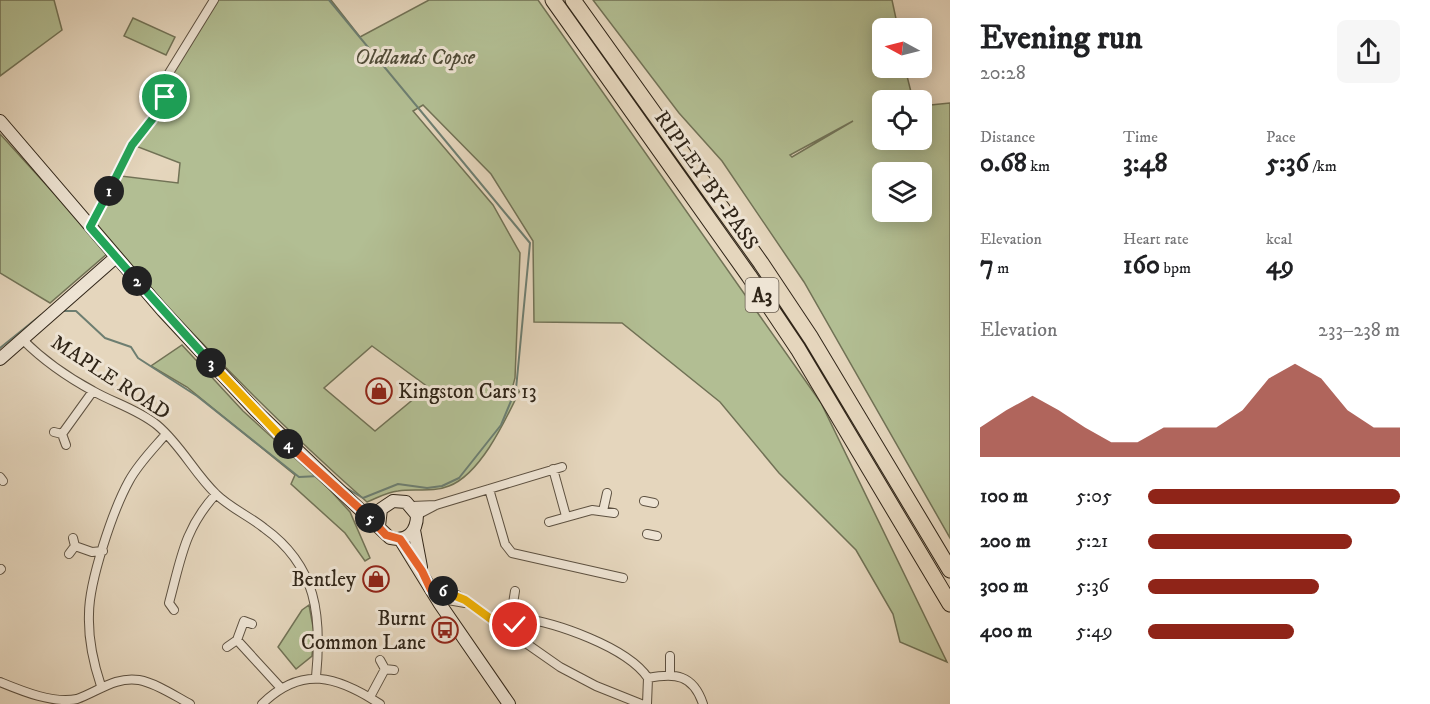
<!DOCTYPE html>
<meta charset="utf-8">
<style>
:root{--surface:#fff;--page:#f6f6f6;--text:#202124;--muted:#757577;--accent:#8f2418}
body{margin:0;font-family:"IM FELL DW Pica",serif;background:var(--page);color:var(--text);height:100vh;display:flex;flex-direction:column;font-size:22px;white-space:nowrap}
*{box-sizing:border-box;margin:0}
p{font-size:20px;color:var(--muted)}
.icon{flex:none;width:33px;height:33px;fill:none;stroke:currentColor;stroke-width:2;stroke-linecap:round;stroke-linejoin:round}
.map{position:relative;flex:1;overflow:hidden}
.panel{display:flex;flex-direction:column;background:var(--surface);width:480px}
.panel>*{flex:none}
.needle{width:39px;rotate:277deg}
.tools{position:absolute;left:872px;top:18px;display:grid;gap:12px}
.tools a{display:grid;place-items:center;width:60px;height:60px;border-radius:9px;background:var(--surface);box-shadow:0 3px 15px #0003;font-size:30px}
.pin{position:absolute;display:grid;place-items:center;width:51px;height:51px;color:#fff;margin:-26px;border:3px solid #fff;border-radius:50%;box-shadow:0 2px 6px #0007}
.km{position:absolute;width:30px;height:30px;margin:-15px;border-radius:50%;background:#222;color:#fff;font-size:16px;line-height:30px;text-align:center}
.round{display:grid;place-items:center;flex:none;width:63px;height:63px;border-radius:9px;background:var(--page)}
.summary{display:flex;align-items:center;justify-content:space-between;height:102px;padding:0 30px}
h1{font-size:33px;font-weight:700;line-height:45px}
.figures{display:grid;grid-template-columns:repeat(3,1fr);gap:9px;height:102px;padding:6px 30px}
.figures div{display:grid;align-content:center}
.figures b{font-size:26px;font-weight:700}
.figures small{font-size:16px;font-weight:400}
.figures p{font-size:16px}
.chart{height:168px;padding:12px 30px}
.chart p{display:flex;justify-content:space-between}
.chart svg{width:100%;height:108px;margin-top:6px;fill:var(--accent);opacity:.7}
ul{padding:0 30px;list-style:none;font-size:20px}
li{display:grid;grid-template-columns:96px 72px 1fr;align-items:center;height:45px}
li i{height:15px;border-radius:8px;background:var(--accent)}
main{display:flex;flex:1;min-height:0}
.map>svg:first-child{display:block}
</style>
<main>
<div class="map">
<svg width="950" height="704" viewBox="0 0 950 704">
<rect width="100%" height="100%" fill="#e5d6bd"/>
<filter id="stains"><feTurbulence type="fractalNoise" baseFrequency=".00333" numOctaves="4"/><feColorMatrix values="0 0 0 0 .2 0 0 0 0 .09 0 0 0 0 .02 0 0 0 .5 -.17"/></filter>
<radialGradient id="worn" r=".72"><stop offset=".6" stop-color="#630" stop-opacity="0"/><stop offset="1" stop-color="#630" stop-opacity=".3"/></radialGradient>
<!-- green -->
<path fill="#b2be93" stroke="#717256" stroke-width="1.5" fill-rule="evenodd" d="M 0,0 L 54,0 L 62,30 L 0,76 Z
M 216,0 L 331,0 L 360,37 L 429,0 L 538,0 L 821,403 L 947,662 L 900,642 L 893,614 L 856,550 L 779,473 L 720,402 L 622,323 L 534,322 L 533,241 L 491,174 L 423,105 L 413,111 L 493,205 L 520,253 L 515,378 L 512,389 L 520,390 C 506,419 481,474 449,486 C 432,493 415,488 398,491 C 387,492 377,498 367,502 C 270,416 180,324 95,225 L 121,176 L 178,183 L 180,163 L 133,145 L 155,118 L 170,74 ZM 372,346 L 428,387 L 375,431 L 324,388 Z
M 593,0 L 892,0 L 898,28 L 882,28 L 882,68 L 905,68 L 913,100 L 882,100 L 882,140 L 921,140 L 921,106 L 950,103 L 950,538 L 804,282 L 722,161 L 679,113 ZM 853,121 L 792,157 L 790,155 ZM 882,172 L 921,172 L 921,212 L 882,212 Z
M 133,18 L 175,37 L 166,55 L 124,36 Z
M 0,134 L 108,253 L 50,303 L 0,273 Z
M 182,345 L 243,411 L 329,489 L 350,512 L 370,558 L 365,561 L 345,533 L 291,484 L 295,475 L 187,387 L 151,366 Z
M 309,605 L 314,632 L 312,656 L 296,669 L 278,647 L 302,610 Z"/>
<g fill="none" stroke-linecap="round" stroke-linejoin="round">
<!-- stream -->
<path stroke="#6d7e71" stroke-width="2" d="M 329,0 L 530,243 L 516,389 L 501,425 L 459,478 L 442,486 L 427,488 L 398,484 L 363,498 L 343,486
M 63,311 L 76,311 L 105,338 L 131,347 L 138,358 L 197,396 L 299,477 L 319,476
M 0,348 L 41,315"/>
<!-- minor casing -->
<g stroke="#5d5141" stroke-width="10">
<path id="minor" d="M 90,227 L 132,145 L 161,108 L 169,73 L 214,0
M 23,340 C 42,359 69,378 93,391 C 114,403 137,409 157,425 C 181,445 194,473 216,494 C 229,507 249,516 264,528 C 317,566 322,616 316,677
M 54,432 L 62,434 L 66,445
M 62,434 L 93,391
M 553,469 L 566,516
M 0,477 L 3,481
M 489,489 L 505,544 L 512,553 L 623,578
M 644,501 L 654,503
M 412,506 L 436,505
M 603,511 L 607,493
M 417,515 L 436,505 L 562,467
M 549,522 L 592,510 L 614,513
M 647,534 L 657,536
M 75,546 L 92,552 L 103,551
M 69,554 L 75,546 L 73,538
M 0,570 L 1,569
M 431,590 L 457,595 L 560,667 L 596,686 L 641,704
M 515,591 L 511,616 L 519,618
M 440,604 L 448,600 L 465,603
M 174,610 L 169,603 C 181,559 184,529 216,494
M 510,633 L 519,618 C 555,622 627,647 648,678 L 647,704
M 237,640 L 280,687
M 227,647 L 237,640 L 244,621 L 252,624
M 380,660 L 385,669 L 394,670
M 670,675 L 670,656
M 648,678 C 675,673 693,674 703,704
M 0,682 C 22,691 53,704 77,699 C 97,692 116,676 139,680 C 156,683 175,696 190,704
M 101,686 C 93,662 88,639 89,614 C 89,581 113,510 129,481 C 138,464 153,449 166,434
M 370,697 L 385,669
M 262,704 C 302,665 337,676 380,704"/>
</g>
<!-- secondary casing -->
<g stroke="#302518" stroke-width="14">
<path id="secondary" d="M 0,121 L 163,311 L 256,411 L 390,538 C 407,542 417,532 417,515 L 406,502 L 393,501 L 381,509 L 379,526
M 0,359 L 116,257
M 414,530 L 421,567
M 400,539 L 440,604 L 509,704"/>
</g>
<!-- trunk casing -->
<g stroke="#302518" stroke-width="17">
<path id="trunk" d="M 553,0 L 749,276 L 798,349 L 950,604
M 573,0 L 761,263 L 811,338 L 950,570"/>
</g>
<!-- minor -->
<use href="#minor" stroke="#eee4d4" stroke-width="8"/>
<!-- secondary -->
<use href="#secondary" stroke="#eee4d4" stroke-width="12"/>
<!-- trunk -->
<use href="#trunk" stroke="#e5d6bd" stroke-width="15"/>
</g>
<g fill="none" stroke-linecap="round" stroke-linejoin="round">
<!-- split-1 casing -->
<g stroke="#fff" stroke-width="12">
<path id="split-1" d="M 109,191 L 132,145 L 161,108 L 165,97"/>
</g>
<!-- split-2 casing -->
<g stroke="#fff" stroke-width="12">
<path id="split-2" d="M 109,191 L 90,227 L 137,281"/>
</g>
<!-- split-3 casing -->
<g stroke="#fff" stroke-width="12">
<path id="split-3" d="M 137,281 L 211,363"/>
</g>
<!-- split-4 casing -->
<g stroke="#fff" stroke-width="12">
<path id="split-4" d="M 211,363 L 288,444"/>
</g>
<!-- split-5 casing -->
<g stroke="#fff" stroke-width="12">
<path id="split-5" d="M 288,444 L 370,518"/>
</g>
<!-- split-6 casing -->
<g stroke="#fff" stroke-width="12">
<path id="split-6" d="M 370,518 L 386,535 L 400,539 L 422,571 L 431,590 L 443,591"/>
</g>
<!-- split-7 casing -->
<g stroke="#fff" stroke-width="12">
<path id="split-7" d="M 443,591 L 465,600 L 510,633 L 515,625"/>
</g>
<!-- split-1 -->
<use href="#split-1" stroke="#22a559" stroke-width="8"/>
<!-- split-2 -->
<use href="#split-2" stroke="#22a559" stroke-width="8"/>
<!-- split-3 -->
<use href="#split-3" stroke="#22a559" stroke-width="8"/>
<!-- split-4 -->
<use href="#split-4" stroke="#f5b400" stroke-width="8"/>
<!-- split-5 -->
<use href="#split-5" stroke="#f0652b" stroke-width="8"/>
<!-- split-6 -->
<use href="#split-6" stroke="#f0652b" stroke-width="8"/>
<!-- split-7 -->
<use href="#split-7" stroke="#f5b400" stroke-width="8"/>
</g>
<!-- icons -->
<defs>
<g id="shop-ring" transform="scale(1.35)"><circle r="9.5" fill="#eee4d4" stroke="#8f2418" stroke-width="1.5"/><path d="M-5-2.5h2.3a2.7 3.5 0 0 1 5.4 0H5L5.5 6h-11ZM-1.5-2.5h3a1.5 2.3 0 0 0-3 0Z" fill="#8f2418"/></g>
<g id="bus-ring" transform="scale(1.35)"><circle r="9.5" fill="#eee4d4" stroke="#8f2418" stroke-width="1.5"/><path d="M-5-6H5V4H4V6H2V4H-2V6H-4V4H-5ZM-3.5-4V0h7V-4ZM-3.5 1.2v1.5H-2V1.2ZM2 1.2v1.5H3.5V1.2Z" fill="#8f2418"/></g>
</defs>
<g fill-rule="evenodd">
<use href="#shop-ring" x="379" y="391"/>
<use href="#shop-ring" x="376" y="579"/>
<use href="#bus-ring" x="445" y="630"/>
</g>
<g text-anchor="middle" stroke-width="6" stroke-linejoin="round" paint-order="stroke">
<!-- shield labels -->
<rect fill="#eee4d4" stroke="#695e50" stroke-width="1.5" x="745.5" y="278" width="33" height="34" rx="4.5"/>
<g font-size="20" font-weight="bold" fill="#302518">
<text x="762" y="302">A3</text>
</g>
<!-- park labels -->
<g font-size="21" font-style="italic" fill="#504b37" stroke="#eee4d4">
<text x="415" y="64">Oldlands Copse</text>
</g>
<!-- street labels -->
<g font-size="21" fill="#302518" stroke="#eee4d4">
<text transform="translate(707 180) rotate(55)" y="7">RIPLEY BY-PASS</text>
<text transform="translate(111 377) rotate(33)" y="7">MAPLE ROAD</text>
</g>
<!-- poi labels -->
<g font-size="21" fill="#302518" stroke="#eee4d4" text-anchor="end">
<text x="398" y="398" text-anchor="start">Kingston Cars 13</text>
<text x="356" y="586">Bentley</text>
<text x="426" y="625">Burnt<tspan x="426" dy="24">Common Lane</tspan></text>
</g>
</g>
<rect width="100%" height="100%" filter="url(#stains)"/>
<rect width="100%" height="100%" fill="url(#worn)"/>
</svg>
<div class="tools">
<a><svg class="needle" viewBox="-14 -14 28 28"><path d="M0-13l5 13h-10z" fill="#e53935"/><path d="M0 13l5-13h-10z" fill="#757577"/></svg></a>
<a><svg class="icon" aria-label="locate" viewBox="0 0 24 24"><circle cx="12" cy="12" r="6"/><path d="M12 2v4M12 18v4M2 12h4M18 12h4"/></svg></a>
<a><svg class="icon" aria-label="layers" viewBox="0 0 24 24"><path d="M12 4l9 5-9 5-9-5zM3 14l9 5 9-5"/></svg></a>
</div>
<div class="pin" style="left:165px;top:97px;background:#1e9e55"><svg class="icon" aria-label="arrive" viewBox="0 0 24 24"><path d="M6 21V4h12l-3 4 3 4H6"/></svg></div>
<div class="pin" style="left:515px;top:625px;background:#d93025"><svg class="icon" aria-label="check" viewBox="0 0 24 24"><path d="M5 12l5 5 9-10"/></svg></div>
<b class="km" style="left:109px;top:191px">1</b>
<b class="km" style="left:137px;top:281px">2</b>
<b class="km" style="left:211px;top:363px">3</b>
<b class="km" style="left:288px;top:444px">4</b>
<b class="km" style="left:370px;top:518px">5</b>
<b class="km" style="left:443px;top:591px">6</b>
</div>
<section class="panel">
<div class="summary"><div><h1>Evening run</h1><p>20:28</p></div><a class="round"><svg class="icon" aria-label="share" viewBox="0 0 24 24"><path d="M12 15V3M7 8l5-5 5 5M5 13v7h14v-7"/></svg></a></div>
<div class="figures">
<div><p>Distance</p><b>0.68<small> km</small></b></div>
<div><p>Time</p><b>3:48</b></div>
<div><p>Pace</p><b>5:36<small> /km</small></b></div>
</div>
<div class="figures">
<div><p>Elevation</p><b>7<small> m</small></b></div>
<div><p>Heart rate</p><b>160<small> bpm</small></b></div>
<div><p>kcal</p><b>49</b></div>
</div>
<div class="chart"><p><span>Elevation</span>233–238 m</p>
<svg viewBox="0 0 160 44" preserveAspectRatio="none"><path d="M0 44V32L10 25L20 19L30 25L40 32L50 38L60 38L70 32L80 32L90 32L100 25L110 12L120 6L130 12L140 25L150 32L160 32V44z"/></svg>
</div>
<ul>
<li><b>100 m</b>5:05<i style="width:100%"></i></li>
<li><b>200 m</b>5:21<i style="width:81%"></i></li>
<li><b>300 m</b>5:36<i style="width:68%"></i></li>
<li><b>400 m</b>5:49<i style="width:58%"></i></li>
</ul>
</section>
</main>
